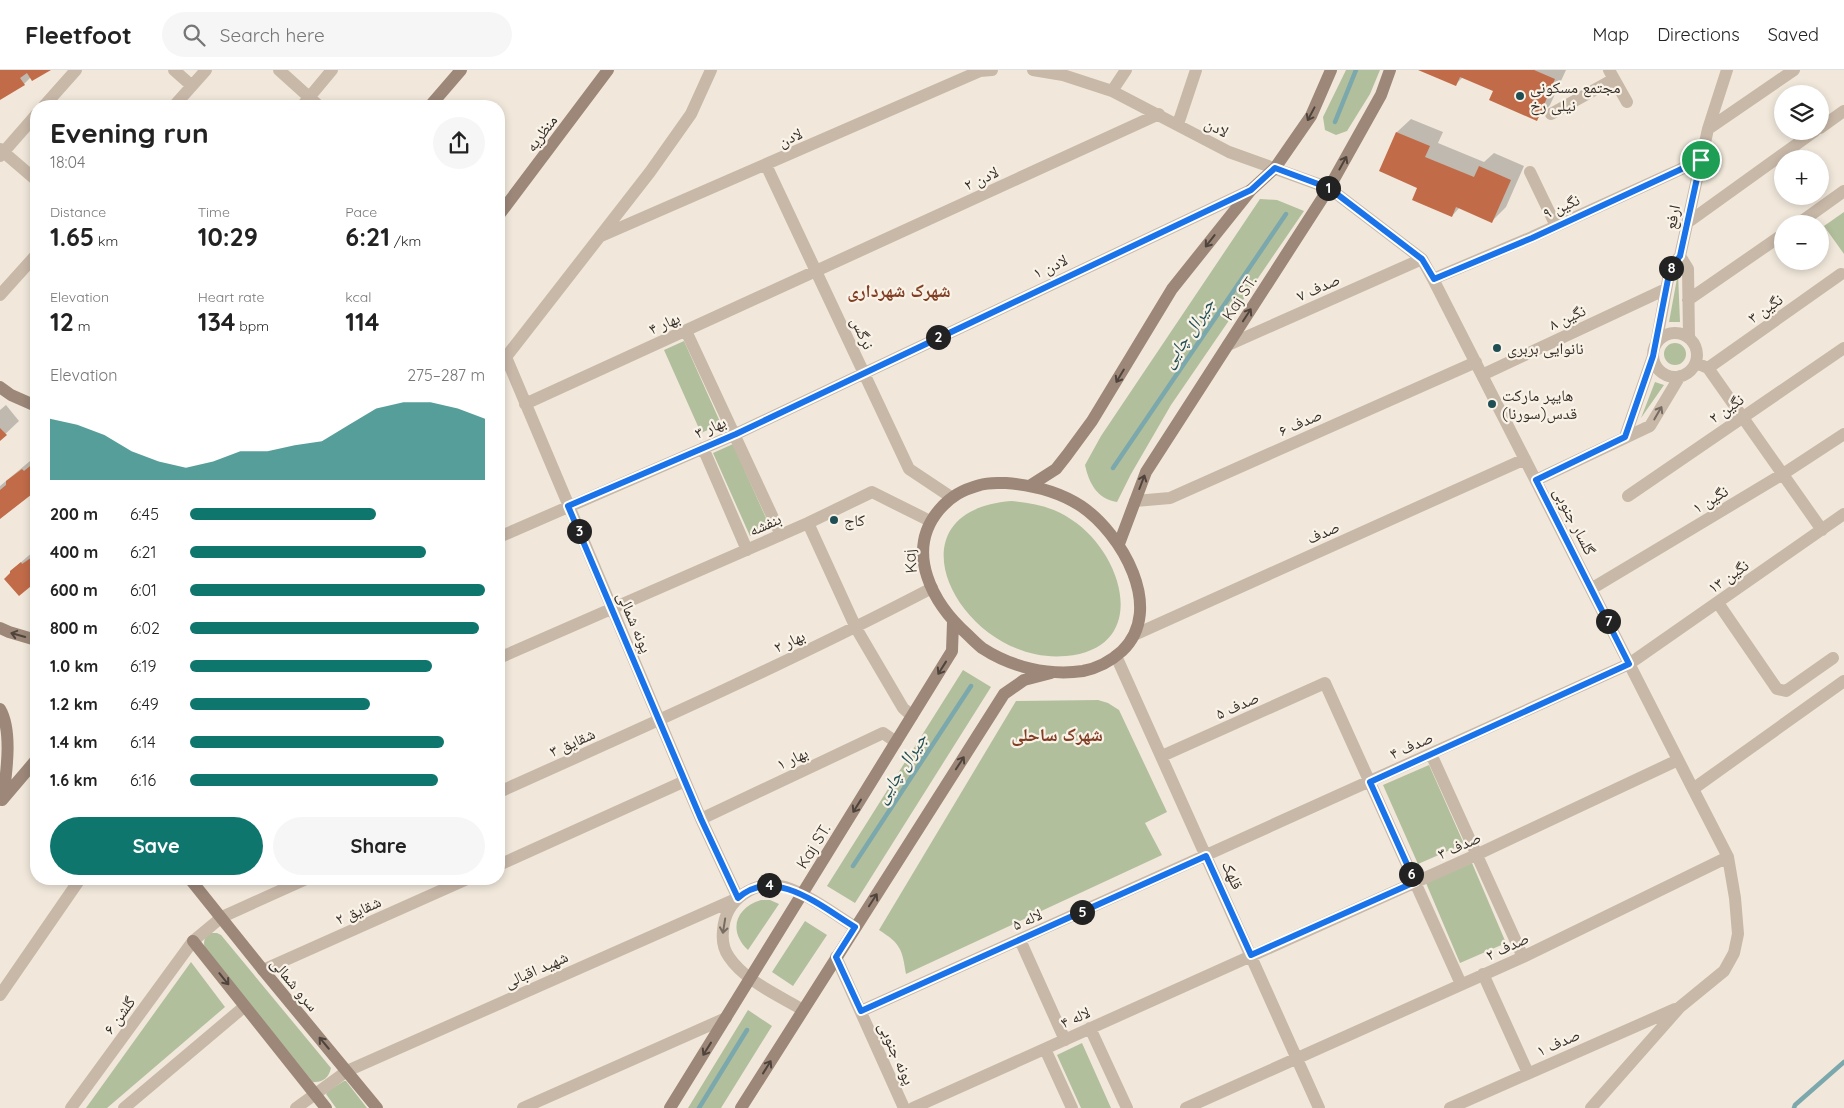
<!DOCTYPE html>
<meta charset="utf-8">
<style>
:root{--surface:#fff;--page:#f6f6f6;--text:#222;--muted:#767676;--line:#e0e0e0;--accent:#0f766e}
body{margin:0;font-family:Quicksand,"Noto Naskh Arabic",sans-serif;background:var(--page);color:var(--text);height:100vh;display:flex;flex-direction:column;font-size:19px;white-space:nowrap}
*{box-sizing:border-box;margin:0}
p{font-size:16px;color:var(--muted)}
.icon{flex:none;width:28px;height:28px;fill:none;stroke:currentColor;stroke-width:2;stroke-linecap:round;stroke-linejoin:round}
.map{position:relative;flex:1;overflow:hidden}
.details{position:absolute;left:30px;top:30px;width:475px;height:785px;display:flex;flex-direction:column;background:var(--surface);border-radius:20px;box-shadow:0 2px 8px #0003}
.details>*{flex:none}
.buttons{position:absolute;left:1774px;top:15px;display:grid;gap:10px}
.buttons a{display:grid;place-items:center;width:55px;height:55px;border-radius:50%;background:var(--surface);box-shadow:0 2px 8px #0003;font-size:25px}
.pin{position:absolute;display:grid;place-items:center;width:42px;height:42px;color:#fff;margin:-21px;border:2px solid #fff;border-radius:50%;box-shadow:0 1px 5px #0007}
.km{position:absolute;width:25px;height:25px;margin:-12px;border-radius:50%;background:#222;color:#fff;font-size:14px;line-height:25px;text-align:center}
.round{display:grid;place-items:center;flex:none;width:52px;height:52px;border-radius:26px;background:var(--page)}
.summary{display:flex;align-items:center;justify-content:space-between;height:85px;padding:0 20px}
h1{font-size:28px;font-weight:700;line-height:38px}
.figures{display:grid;grid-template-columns:repeat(3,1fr);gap:8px;height:85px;padding:5px 20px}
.figures div{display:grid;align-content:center}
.figures b{font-size:25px;font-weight:700}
.figures small{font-size:14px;font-weight:400}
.figures p{font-size:14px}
.chart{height:140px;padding:10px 20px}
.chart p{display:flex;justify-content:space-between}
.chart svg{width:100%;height:90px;margin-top:5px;fill:var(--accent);opacity:.7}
.action{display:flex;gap:10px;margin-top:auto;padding:10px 20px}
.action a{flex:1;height:58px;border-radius:30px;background:var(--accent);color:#fff;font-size:20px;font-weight:700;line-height:58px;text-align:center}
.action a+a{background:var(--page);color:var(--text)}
ul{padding:0 20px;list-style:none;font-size:16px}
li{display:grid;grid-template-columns:80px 60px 1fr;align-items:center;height:38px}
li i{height:12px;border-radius:6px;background:var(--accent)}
header{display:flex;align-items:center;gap:30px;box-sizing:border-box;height:70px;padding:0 25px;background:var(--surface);border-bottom:1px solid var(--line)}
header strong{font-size:24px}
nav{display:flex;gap:28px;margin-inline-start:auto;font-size:18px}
.search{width:350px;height:45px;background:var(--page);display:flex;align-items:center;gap:12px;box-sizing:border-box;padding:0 18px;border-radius:28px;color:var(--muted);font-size:19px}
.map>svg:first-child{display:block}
</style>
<header>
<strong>Fleetfoot</strong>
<div class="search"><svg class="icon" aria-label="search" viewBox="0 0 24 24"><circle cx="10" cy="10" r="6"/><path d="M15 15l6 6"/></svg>Search here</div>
<nav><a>Map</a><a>Directions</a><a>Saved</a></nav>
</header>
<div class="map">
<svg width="1844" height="1038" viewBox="0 0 1844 1038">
<rect width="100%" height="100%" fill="#f1e8db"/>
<!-- green -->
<path fill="#b2bf9c" d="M 1346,0 L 1380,0 L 1370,24 L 1347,61 L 1336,65 L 1325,60 L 1323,47 Z
M 1260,129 L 1277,130 L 1304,141 L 1171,335 L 1131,404 L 1117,432 C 1097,429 1089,413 1085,395 L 1101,366 Z
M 1844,142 L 1844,184 L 1824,156 Z
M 1678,203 L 1680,252 L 1669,252 Z
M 684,271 L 721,354 L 701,363 L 664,280 Z
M1664 284a11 11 0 1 1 22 0a11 11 0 1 1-22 0Z
M 1655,312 L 1664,315 L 1641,348 Z
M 733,374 L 770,457 L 750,466 L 713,383 Z
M 1011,431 C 1033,433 1054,437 1072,450 C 1124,484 1151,578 1066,586 C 963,596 880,442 1011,431 Z
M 963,600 L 991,617 L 855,833 L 827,816 Z
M 1098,630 L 1108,633 L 1119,640 L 1167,742 L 1145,753 L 1162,785 L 906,904 C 902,879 901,874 879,860 L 1016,631 Z
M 1429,695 L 1464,774 L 1418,794 L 1383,715 Z
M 1472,793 L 1506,873 L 1460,893 L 1426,813 Z
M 761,830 L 770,830 L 779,834 L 748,880 C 728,861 735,838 761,830 Z
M 805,851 L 827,865 L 793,916 L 772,902 Z
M 209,863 L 217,863 L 221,865 L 331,998 C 329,1007 323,1013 313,1012 L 205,879 C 203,872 204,868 209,863 Z
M 191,892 L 225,937 L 107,1038 L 86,1038 Z
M 748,940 L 772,956 L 721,1038 L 688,1038 Z
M 1082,973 L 1111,1038 L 1081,1038 L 1057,985 Z
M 344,1011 L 346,1011 L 367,1038 L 336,1038 L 326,1024 L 328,1021 Z"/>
<!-- shadow -->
<path fill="#0003" d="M 0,0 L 48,0 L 31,7 L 24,14 L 0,28 Z
M 1422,0 L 1566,0 L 1550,35 L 1537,49 L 1495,20 L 1463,7 L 1455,15 Z
M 1411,49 L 1443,62 L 1438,73 L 1484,92 L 1494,83 L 1524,96 L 1506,137 L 1492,151 L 1460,137 L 1452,146 L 1419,117 L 1381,100 L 1397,62 Z
M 6,335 L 19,351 L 0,369 L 0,340 Z
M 36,386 L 36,420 L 0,448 L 0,416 Z
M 35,480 L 36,510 L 19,524 L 11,501 Z"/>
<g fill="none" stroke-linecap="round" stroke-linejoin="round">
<!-- stream -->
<path stroke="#7ba8ad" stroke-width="4.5" d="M 1335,52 L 1356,0
M 1113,398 L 1286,144
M 853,796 L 971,616
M 699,1038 L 747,960
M 1794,1038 L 1795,1035 L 1844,992"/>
</g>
<!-- building -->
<path fill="#c16b49" d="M 0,0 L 51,0 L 32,11 L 27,3 L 20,8 L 25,15 L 0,30 Z
M 1418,0 L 1534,0 L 1555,9 L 1537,51 L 1489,30 L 1493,21 L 1460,7 L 1456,16 Z
M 1396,62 L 1430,76 L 1425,87 L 1474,107 L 1479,96 L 1511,110 L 1492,153 L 1456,137 L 1452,147 L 1412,130 L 1417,118 L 1379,101 Z
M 0,358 L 7,365 L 0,371 Z
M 36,387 L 36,421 L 0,449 L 0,420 L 6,415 L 6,411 L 22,399 L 24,401 L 35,392 L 33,390 Z
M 36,479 L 36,512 L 19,526 L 4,509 L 10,503 L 10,501 L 21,492 L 22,494 L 35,485 L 33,482 Z"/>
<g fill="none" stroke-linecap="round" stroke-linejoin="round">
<!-- street -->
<path stroke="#c8b8a8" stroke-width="12" d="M 174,0 L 192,16
M 279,0 L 319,36
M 1033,0 L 1063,5 L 1112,21 L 1229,82 L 1329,118 L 1422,189 L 1433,209 L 1693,719 L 1844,611
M 1609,0 L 1627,32
M 1112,21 L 1126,0
M 44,36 L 76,0
M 174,36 L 206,0
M 302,36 L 332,0
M 1551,44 L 1614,9
M 1178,54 L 1196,0
M 1820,58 L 1844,41
M 1708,59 L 1794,0
M 0,79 L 36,110
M 0,86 L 36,45
M 766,95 L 909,399 L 951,427
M 1530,102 L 1556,156
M 1687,153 L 1815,61
M 1798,154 L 1844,121
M 601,166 L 980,1 L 992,0
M 1680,186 L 1688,199 L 1689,267
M 1433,209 L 1532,167 L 1701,90
M 0,225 L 36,185
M 1688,230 L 1782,165
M 686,261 L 781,465
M1653 285a22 22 0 1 1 44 0a22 22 0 1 1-44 0Z
M 1656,274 L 1670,199 L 1680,186 L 1708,59 L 1727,0
M 1228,275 L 1422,189
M 1696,293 L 1708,298 L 1822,460
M 499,296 L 650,102 L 691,44 L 711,0
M 1708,298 L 1841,204
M 1482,305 L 1666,219
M 525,334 L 1159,44
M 1625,367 L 1653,286
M 703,378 L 747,480
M 1536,410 L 1650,356 L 1680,306
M 1628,426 L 1844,278
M 1135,431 L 1170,428 L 1476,292
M 808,453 L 856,558 L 903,638 L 912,646
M 499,467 L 736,364 L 1251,120
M 1591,519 L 1783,404 L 1844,364
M 1718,533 L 1777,619 L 1786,621 L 1833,588
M 1134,565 L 1525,389
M 1116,586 L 1319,1038
M 499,588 L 808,453 L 872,422 L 930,451
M 1431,684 L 1523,887
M 1162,686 L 1325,613 L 1461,914
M 499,722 C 644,657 790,592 932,518
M 701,749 L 883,663 L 896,672
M 499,795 L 685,711
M 1020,870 L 1065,970
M 836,887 L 904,1038
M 263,900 L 467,809
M 1483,904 L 1528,1003
M 0,925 L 80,809
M 803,940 C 778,925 745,911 729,887 C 724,880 722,870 723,861 C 725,829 755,809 785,817 C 806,823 836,845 855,857
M 861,941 L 1629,594 L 1844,444
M 1090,958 L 1127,1038
M 1045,979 L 1072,1038
M 71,1038 L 193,871 L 222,847 L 306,809
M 124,1038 L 245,936
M 296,1038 L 347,1001 L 738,828 L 701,749 L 506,287
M 523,1038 L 726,948
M 913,1038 L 1476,785 L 1678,690
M 1186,1038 L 1523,887 L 1728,787
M 1450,1038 L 1675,939
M 1591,1038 L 1680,937 L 1724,901 L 1734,883 L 1738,864 L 1735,828 L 1728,787 L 1693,719"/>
<!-- secondary -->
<path stroke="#9c8779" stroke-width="12" d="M 430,36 L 461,0
M 499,145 L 608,0
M 0,317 L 11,325 L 36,336
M 1006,413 C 1033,415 1058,421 1081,436 C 1121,463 1166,539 1122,581 C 1110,592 1098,598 1083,601 C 1048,606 1011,597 982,578 C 977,574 972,569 968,565 C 933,534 904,482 939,440 C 951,426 962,420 980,415 C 988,412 998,413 1006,413 Z
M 1031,415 L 1056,399 L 1067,385 L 1092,351 L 1172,219 L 1251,120 L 1275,98 L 1311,46 L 1331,0
M 1119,474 L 1146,402 L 1329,118 L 1381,25 L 1390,0
M 0,558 L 9,562 L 36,570
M 0,639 C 13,661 6,705 3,729
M 2,730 L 36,690
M 190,809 L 263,900 L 377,1038
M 193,871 L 326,1038
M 670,1038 L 952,581 L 953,552
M 741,1038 L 1004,624 L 1024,610 L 1051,603"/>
</g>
<!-- one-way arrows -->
<defs><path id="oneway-shaft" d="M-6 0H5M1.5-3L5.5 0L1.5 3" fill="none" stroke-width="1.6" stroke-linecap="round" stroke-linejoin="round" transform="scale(1.25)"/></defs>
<g stroke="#4f443c">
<use href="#oneway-shaft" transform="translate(1311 44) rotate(118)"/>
<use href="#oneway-shaft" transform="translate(1343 93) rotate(-61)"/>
<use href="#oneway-shaft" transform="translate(1210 171) rotate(128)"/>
<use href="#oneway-shaft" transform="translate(1247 245) rotate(-57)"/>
<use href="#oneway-shaft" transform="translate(1120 306) rotate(121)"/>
<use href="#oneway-shaft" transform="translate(1142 412) rotate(-69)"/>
<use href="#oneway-shaft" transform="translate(18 565) rotate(-164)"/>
<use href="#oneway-shaft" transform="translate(942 598) rotate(122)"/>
<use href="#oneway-shaft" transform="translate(960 693) rotate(-57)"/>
<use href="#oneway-shaft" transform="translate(857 736) rotate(122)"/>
<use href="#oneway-shaft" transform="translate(873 830) rotate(-57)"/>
<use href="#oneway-shaft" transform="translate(224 909) rotate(51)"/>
<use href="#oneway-shaft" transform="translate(324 973) rotate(-130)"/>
<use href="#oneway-shaft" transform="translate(707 979) rotate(122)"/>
<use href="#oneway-shaft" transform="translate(767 997) rotate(-58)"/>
</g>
<g stroke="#776c62">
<use href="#oneway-shaft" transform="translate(1658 343) rotate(-60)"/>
<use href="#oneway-shaft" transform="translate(724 856) rotate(99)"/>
</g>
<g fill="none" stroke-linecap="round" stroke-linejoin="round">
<!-- route casing -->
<g stroke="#fff" stroke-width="10">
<path id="route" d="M 1701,90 L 1680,186 L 1670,199 L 1653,286 L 1625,367 L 1536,410 L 1629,594 L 1370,712 L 1415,812 L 1251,885 L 1206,786 L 861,941 L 836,887 L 855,857 C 823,838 774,795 738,828 L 701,749 L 568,436 L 736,364 L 1251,120 L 1275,98 L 1329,118 L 1422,189 L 1434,209 L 1532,168 Z"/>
</g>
<!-- route -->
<use href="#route" stroke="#1a73e8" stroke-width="6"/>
</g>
<!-- markers -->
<g fill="#1f4f55" stroke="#f9f2e7" stroke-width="2">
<circle cx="1520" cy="26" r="5"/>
<circle cx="1497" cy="278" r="5"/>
<circle cx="1492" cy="334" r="5"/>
<circle cx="834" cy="450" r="5"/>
</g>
<g text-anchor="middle" stroke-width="4.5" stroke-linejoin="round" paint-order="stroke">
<!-- poi labels -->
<g font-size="16" fill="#352d28" stroke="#f9f2e7" text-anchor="start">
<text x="1530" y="23">مجتمع مسکونی<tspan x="1530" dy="18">نیلی رخ</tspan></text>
<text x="1507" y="284">نانوایی بربری</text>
<text x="1502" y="331">هایپر مارکت<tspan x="1502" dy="18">قدس(سورنا)</tspan></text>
<text x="844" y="456">کاج</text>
</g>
<!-- street labels -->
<g font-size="16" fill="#352d28" stroke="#f9f2e7">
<text transform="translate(1217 57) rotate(28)" y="6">لادن</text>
<text transform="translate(541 63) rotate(-53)" y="6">منظریه</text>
<text transform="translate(790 67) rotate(-24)" y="6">لادن</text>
<text transform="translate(981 108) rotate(-25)" y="6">لادن ۲</text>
<text transform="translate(1561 136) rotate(-24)" y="6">نگین ۹</text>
<text transform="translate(1672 147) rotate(-78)" y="6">ارفع</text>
<text transform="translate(1050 196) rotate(-25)" y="6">لادن ۱</text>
<text transform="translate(1318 217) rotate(-24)" y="6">صدف ۷</text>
<text transform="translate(1239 228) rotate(-57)" y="6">Kaj ST.</text>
<text transform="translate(1765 238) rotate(-35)" y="6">نگین ۳</text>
<text transform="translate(1567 247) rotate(-25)" y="6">نگین ۸</text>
<text transform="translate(664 253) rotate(-24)" y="6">بهار ۴</text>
<text transform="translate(863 263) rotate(65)" y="6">نرگس</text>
<text transform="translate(1726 338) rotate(-35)" y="6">نگین ۲</text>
<text transform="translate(1300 352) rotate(-24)" y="6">صدف ۶</text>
<text transform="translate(710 357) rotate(-24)" y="6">بهار ۳</text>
<text transform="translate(1710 429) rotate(-31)" y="6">نگین ۱</text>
<text transform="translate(1575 451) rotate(63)" y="6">گلسار جنوبی</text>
<text transform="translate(765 454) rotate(-24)" y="6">بنفشه</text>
<text transform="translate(1323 462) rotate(-24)" y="6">صدف</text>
<text transform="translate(910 491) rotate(-95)" y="6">Kaj</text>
<text transform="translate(1728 506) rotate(-35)" y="6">نگین ۱۳</text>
<text transform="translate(635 552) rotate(67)" y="6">پونه شمالی</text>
<text transform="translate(789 571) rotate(-25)" y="6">بهار ۲</text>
<text transform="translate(1237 635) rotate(-24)" y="6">صدف ۵</text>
<text transform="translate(572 672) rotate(-24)" y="6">شقایق ۳</text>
<text transform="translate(1411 675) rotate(-24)" y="6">صدف ۴</text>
<text transform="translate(792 688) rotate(-25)" y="6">بهار ۱</text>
<text transform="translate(1459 775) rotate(-24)" y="6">صدف ۳</text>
<text transform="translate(813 776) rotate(-58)" y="6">Kaj ST.</text>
<text transform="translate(1233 805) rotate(66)" y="6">قلهک</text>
<text transform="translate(358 840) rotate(-24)" y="6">شقایق ۲</text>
<text transform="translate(1027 849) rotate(-24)" y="6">لاله ۵</text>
<text transform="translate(1507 876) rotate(-25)" y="6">صدف ۲</text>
<text transform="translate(536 899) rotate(-24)" y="6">شهید اقبالی</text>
<text transform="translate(295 914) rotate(50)" y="6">سرو شمالی</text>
<text transform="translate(119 945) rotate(-54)" y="6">گلشن ۶</text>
<text transform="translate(1075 947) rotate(-24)" y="6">لاله ۴</text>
<text transform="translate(1558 972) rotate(-24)" y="6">صدف ۱</text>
<text transform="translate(897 983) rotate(66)" y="6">پونه جنوبی</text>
</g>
<!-- neighbourhood labels -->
<g font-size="18" font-weight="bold" fill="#813e24" stroke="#f9f2e7">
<text x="899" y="227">شهرک شهرداری</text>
<text x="1057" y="671">شهرک ساحلی</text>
</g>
<!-- water labels -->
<g font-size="18" font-style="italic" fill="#1f4f55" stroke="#f9f2e7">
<text transform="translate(1188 263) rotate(-56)" y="6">جیرال چایی</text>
<text transform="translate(901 698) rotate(-57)" y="6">جیرال چایی</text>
</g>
</g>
</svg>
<div class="buttons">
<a><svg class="icon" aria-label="layers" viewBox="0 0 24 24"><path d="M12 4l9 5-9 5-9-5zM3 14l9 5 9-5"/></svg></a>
<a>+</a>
<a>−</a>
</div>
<div class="pin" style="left:1701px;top:90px;background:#1e9e55"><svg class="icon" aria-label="arrive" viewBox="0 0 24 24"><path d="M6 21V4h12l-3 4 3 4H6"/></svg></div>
<b class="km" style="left:1328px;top:118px">1</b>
<b class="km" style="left:938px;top:267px">2</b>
<b class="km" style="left:579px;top:461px">3</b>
<b class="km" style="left:769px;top:815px">4</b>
<b class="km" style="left:1082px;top:842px">5</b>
<b class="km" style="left:1411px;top:804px">6</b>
<b class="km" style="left:1608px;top:551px">7</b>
<b class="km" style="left:1671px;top:198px">8</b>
<section class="details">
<div class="summary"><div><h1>Evening run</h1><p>18:04</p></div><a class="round"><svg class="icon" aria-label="share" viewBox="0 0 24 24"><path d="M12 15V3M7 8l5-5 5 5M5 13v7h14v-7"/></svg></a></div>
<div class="figures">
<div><p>Distance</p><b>1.65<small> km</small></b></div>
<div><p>Time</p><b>10:29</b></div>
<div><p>Pace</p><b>6:21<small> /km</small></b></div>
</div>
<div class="figures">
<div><p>Elevation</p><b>12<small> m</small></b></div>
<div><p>Heart rate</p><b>134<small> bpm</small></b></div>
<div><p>kcal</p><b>114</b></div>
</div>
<div class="chart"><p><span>Elevation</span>275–287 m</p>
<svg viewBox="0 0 160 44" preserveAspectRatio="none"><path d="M0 44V14L10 17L20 22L30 30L40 35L50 38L60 35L70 30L80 30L90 27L100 25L110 17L120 9L130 6L140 6L150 9L160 14V44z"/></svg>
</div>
<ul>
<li><b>200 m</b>6:45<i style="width:63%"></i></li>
<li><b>400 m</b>6:21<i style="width:80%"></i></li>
<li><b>600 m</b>6:01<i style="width:100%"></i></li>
<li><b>800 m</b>6:02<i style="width:98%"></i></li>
<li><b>1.0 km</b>6:19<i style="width:82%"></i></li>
<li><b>1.2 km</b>6:49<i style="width:61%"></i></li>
<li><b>1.4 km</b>6:14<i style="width:86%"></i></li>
<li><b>1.6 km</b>6:16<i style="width:84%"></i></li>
</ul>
<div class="action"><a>Save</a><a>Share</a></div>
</section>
</div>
